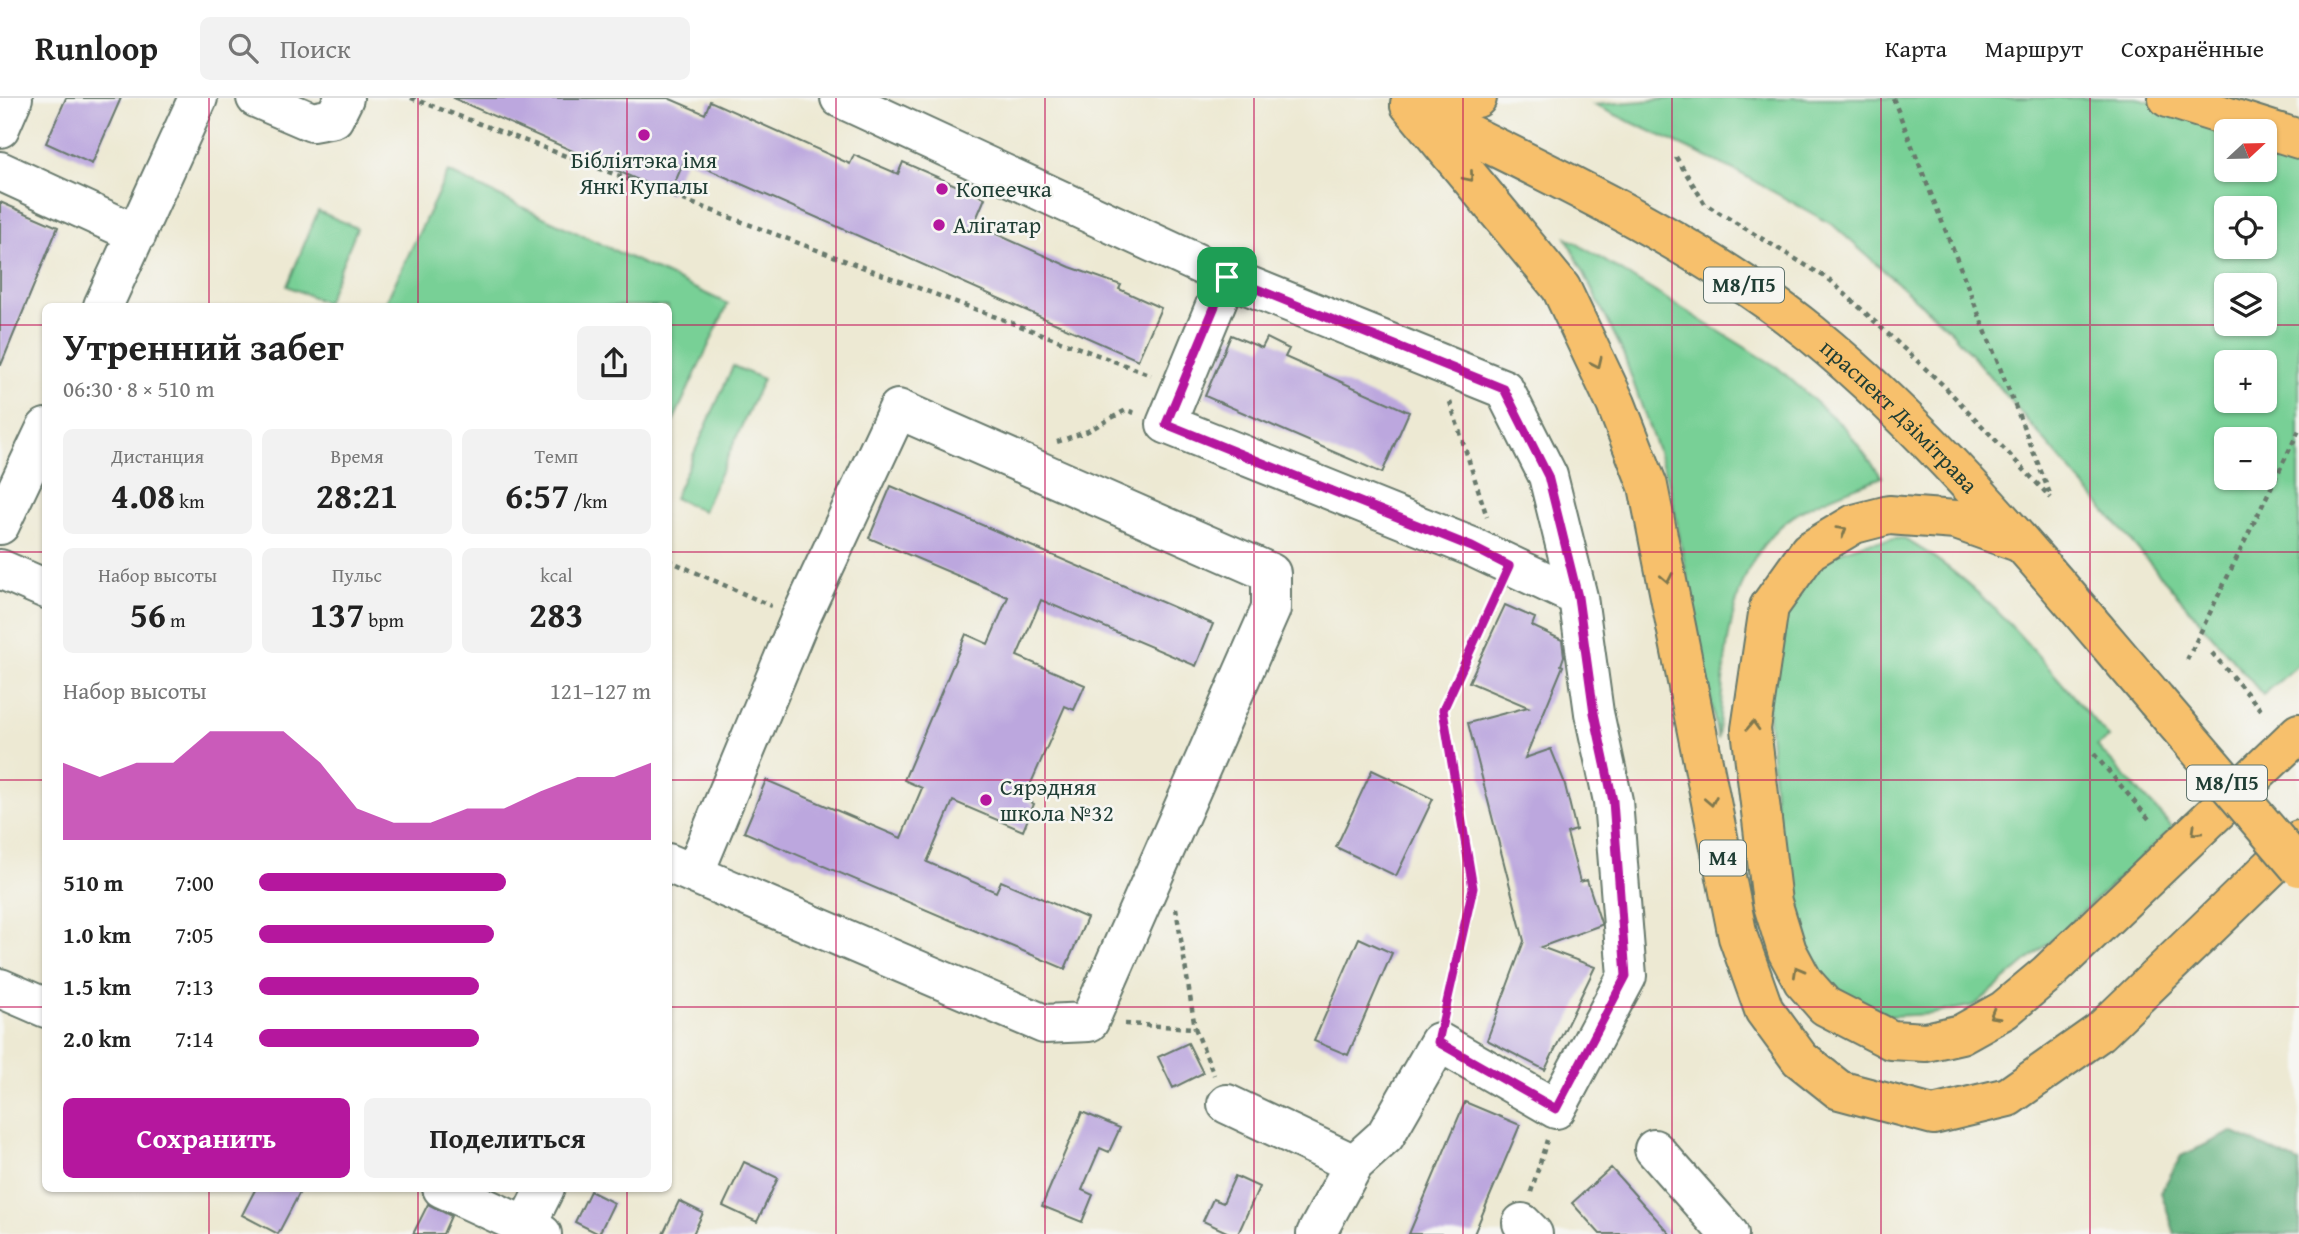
<!DOCTYPE html>
<html lang="ru">
<meta charset="utf-8">
<style>
:root{--surface:#fff;--page:#f2f2f2;--text:#222;--muted:#767676;--line:#e0e0e0;--accent:#b5179e}
body{margin:0;font-family:"Gentium Book Plus",serif;background:var(--page);color:var(--text);height:100vh;display:flex;flex-direction:column;font-size:26px;white-space:nowrap}
*{box-sizing:border-box;margin:0}
p{font-size:23px;color:var(--muted)}
.icon{flex:none;width:38px;height:38px;fill:none;stroke:currentColor;stroke-width:2;stroke-linecap:round;stroke-linejoin:round}
.map{position:relative;flex:1;overflow:hidden}
.sheet{position:absolute;left:42px;top:205px;width:630px;height:889px;display:flex;flex-direction:column;background:var(--surface);border-radius:10px;box-shadow:0 2px 5px #0004}
.sheet>*{flex:none}
.needle{width:46px;rotate:68deg}
.controls{position:absolute;left:2214px;top:21px;display:grid;gap:14px}
.controls a{display:grid;place-items:center;width:63px;height:63px;border-radius:10px;background:var(--surface);box-shadow:0 2px 5px #0004;font-size:35px}
.pin{position:absolute;display:grid;place-items:center;width:60px;height:60px;color:#fff;margin:-30px;border-radius:14px;box-shadow:0 4px 10px #0006}
.round{display:grid;place-items:center;flex:none;width:74px;height:74px;border-radius:10px;background:var(--page)}
.head{display:flex;align-items:center;justify-content:space-between;height:119px;padding:0 21px}
h1{font-size:38px;font-weight:700;line-height:52px}
.figures{display:grid;grid-template-columns:repeat(3,1fr);gap:10px;height:119px;padding:7px 21px}
.figures div{display:grid;align-content:center;border-radius:10px;background:var(--page);text-align:center}
.figures b{font-size:35px;font-weight:700}
.figures small{font-size:19px;font-weight:400}
.figures p{font-size:19px}
.chart{height:196px;padding:14px 21px}
.chart p{display:flex;justify-content:space-between}
.chart svg{width:100%;height:126px;margin-top:7px;fill:var(--accent);opacity:.7}
.primary-button{display:flex;gap:14px;margin-top:auto;padding:14px 21px}
.primary-button a{flex:1;height:80px;border-radius:10px;background:var(--accent);color:#fff;font-size:28px;font-weight:700;line-height:80px;text-align:center}
.primary-button a+a{background:var(--page);color:var(--text)}
ul{padding:0 21px;list-style:none;font-size:23px}
li{display:grid;grid-template-columns:112px 84px 1fr;align-items:center;height:52px}
li i{height:18px;border-radius:9px;background:var(--accent)}
header{display:flex;align-items:center;gap:42px;box-sizing:border-box;height:98px;padding:0 35px;background:var(--surface);border-bottom:2px solid var(--line)}
header strong{font-size:33px}
nav{display:flex;gap:38px;margin-inline-start:auto;font-size:24px}
.search{width:490px;height:63px;background:var(--page);display:flex;align-items:center;gap:18px;box-sizing:border-box;padding:0 24px;border-radius:10px;color:var(--muted);font-size:26px}
.map>svg:first-child{display:block}
</style>
<header>
<strong>Runloop</strong>
<div class="search"><svg class="icon" aria-label="search" viewBox="0 0 24 24"><circle cx="10" cy="10" r="6"/><path d="M15 15l6 6"/></svg>Поиск</div>
<nav><a>Карта</a><a>Маршрут</a><a>Сохранённые</a></nav>
</header>
<div class="map">
<svg width="2299" height="1136" viewBox="0 0 2299 1136">
<rect width="100%" height="100%" fill="#f6f6f2"/>
<filter id="ink" filterUnits="userSpaceOnUse"><feTurbulence type="fractalNoise" baseFrequency=".0143" numOctaves="2"/><feDisplacementMap in="SourceGraphic" scale="14" xChannelSelector="R" yChannelSelector="G"/><feConvolveMatrix kernelMatrix="1 2 1 2 8 2 1 2 1" color-interpolation-filters="sRGB"/></filter>
<filter id="wash" filterUnits="userSpaceOnUse"><feTurbulence type="fractalNoise" baseFrequency=".00686" numOctaves="4" result="noise"/><feDisplacementMap in="SourceGraphic" scale="28" xChannelSelector="R" yChannelSelector="G"/><feGaussianBlur stdDeviation="1.57" result="paint"/><feColorMatrix in="noise" values="0 0 0 0 0 0 0 0 0 0 0 0 0 0 0 0 0 1.4 0 .05"/><feComposite in="paint" operator="in"/></filter>
<g filter="url(#wash)">
<rect width="100%" height="100%" fill="#ede9d3"/>
<!-- green -->
<path fill="#78d096" stroke="#4c8665" stroke-width="2" fill-rule="evenodd" d="M 1680,0 L 2136,0 L 2179,9 L 2226,33 L 2226,72 L 2264,72 L 2265,41 L 2299,54 L 2299,566 L 2263,597 L 1950,232 L 1833,127 L 1734,72 L 1594,7 ZM 2226,110 L 2264,110 L 2264,149 L 2226,149 ZM 2226,187 L 2264,187 L 2264,226 L 2226,226 ZM 2226,264 L 2264,264 L 2264,303 L 2226,303 ZM 2226,341 L 2264,341 L 2264,380 L 2226,380 Z
M 448,74 L 728,206 L 669,332 L 668,208 L 384,208 Z
M 318,113 L 357,130 L 326,205 L 287,188 Z
M 1566,139 L 1777,269 L 1846,331 L 1882,379 C 1857,389 1830,397 1807,410 C 1724,453 1726,561 1718,641 L 1669,385 L 1621,250 Z
M 733,268 L 763,281 L 703,413 L 674,400 Z
M 1902,440 C 1982,481 2050,573 2109,640 L 2097,648 L 2173,730 L 2051,843 L 1975,907 L 1932,916 L 1890,918 L 1844,896 L 1811,866 L 1782,791 L 1765,570 L 1779,512 L 1830,457 L 1865,445 Z"/>
<!-- forest -->
<path fill="#62b27f" stroke="#40785a" stroke-width="2" d="M 2232,1034 L 2299,1065 L 2299,1136 L 2175,1136 L 2161,1094 L 2181,1058 Z"/>
<g id="blocks">
<!-- building -->
<path fill="#bca7de" d="M 66,0 L 121,0 L 92,66 L 46,45 Z
M 453,0 L 668,0 L 705,16 L 710,3 L 850,66 L 854,57 L 898,76 L 903,64 L 985,100 L 974,126 L 1070,169 L 1121,187 L 1119,191 L 1161,210 L 1138,262 L 685,61 L 670,96 Z
M 0,104 L 58,129 L 1,267 L 0,267 Z
M 1231,237 L 1262,250 L 1267,240 L 1289,251 L 1285,259 L 1409,314 L 1382,375 L 1205,298 Z
M 891,388 L 1213,526 L 1196,568 L 1041,502 L 1017,558 L 1085,587 L 1074,612 L 1065,608 L 1024,701 L 1034,706 L 1023,733 L 953,703 L 927,764 L 996,794 L 1001,783 L 1087,820 L 1065,871 L 744,734 L 766,682 L 901,740 L 922,690 L 904,682 L 966,536 L 988,546 L 1008,499 L 869,440 Z
M 1505,507 L 1535,520 L 1532,528 L 1562,542 L 1564,558 L 1561,567 L 1563,568 L 1525,660 L 1551,651 L 1564,683 L 1576,732 L 1567,735 L 1580,784 L 1587,782 L 1601,825 L 1601,827 L 1541,849 L 1595,869 L 1545,972 L 1487,942 L 1524,843 L 1468,625 L 1528,609 L 1469,584 Z
M 1372,672 L 1433,701 L 1396,778 L 1336,749 Z
M 1359,840 L 1392,855 L 1348,957 L 1314,943 Z
M 1188,945 L 1203,975 L 1173,990 L 1158,959 Z
M 1465,1004 L 1520,1027 L 1474,1136 L 1409,1136 Z
M 1082,1014 L 1120,1030 L 1109,1054 L 1100,1050 L 1082,1092 L 1093,1097 L 1082,1124 L 1042,1108 Z
M 744,1064 L 778,1080 L 757,1124 L 723,1108 Z
M 1611,1070 L 1670,1136 L 1600,1136 L 1572,1105 Z
M 1235,1078 L 1259,1089 L 1238,1136 L 1231,1136 L 1203,1123 L 1213,1101 L 1223,1105 Z
M 256,1090 L 302,1090 L 278,1136 L 242,1117 Z
M 590,1093 L 614,1105 L 599,1136 L 575,1124 Z
M 679,1103 L 703,1115 L 693,1136 L 663,1136 Z
M 428,1106 L 451,1118 L 443,1136 L 413,1136 Z"/>
</g>
</g>
<g filter="url(#ink)">
<use href="#blocks" fill-opacity="0" stroke="#67796c" stroke-width="2"/>
<g fill="none" stroke-linecap="round" stroke-linejoin="round">
<!-- minor casing -->
<g stroke="#67796c" stroke-width="42">
<path id="minor" d="M 256,0 L 312,24 L 334,20 L 344,0
M 840,0 L 1227,179 L 1166,326 L 1472,449 L 1578,499 L 1594,615 L 1613,703 L 1627,878 L 1556,1011 L 1439,944 L 1385,1038 L 1354,1066 L 1316,1136
M 0,30 L 13,0
M 0,73 L 137,136
M 1227,179 L 1504,291 L 1548,378 L 1578,499
M 103,208 L 198,0
M 0,427 L 46,330
M 0,471 L 46,491
M 668,765 L 1044,926 L 1089,924 L 1271,511 L 1271,475 L 898,311 L 800,521 L 694,776
M 0,890 L 46,910
M 1227,1006 L 1354,1066
M 1654,1051 L 1729,1136
M 442,1090 L 542,1136
M 1522,1125 L 1533,1136
M 522,1136 L 545,1090"/>
</g>
<!-- major casing -->
<g stroke="#67796c" stroke-width="42">
<g id="major">
<path d="M 2168,0 L 2299,41"/>
<path d="M 1410,7 L 1561,190 L 1616,306 L 1648,388 L 1738,839 L 1764,912 L 1800,961 L 1839,992 L 1933,1017 L 2008,999 L 2100,934 L 2299,742"/>
<path d="M 1410,7 L 1477,0"/>
<path id="s1" d="M 1422,13 C 1555,79 1695,142 1812,236 C 1938,339 2050,478 2156,602"/>
<path d="M 2021,445 L 1956,422 L 1889,417 L 1854,426 L 1809,453 L 1769,509 L 1751,631 L 1772,804 L 1787,853 L 1803,883 L 1825,908 L 1891,942 L 1926,944 L 1961,936 L 2004,912 L 2048,875 L 2299,635"/>
</g>
</g>
<!-- path -->
<path stroke="#67796c" stroke-width="4.5" stroke-dasharray="5 5" stroke-linecap="butt" d="M 411,0 L 1151,277
M 1893,0 L 2050,396
M 1676,59 L 1705,106 L 1830,182 L 1943,287 L 2051,400
M 1450,304 L 1487,419
M 1057,344 L 1088,333 L 1126,312 L 1135,315
M 668,462 L 771,508
M 2212,555 L 2264,615
M 2187,562 L 2299,332
M 2094,656 L 2149,721
M 1176,810 L 1195,930
M 1446,913 L 1473,790 L 1443,612 L 1497,494
M 1125,926 L 1195,930 L 1214,977
M 1531,1094 L 1547,1042"/>
<!-- minor -->
<use href="#minor" stroke="#fff" stroke-width="38"/>
<!-- major -->
<use href="#major" stroke="#f7c06c" stroke-width="38"/>
<!-- major-bridge casing -->
<g stroke="#67796c" stroke-width="42" stroke-linecap="butt">
<path id="major-bridge" d="M 2156,602 L 2299,769"/>
</g>
<!-- major-bridge -->
<use href="#major-bridge" stroke="#f7c06c" stroke-width="38"/>
</g>
<!-- one-way arrows -->
<defs><path id="oneway-chevron" d="M-2-3.5L2.5 0L-2 3.5" fill="none" stroke-width="1.6" stroke-linecap="round" stroke-linejoin="round" transform="scale(1.75)"/></defs>
<g stroke="#80784d">
<use href="#oneway-chevron" transform="translate(1469 79) rotate(50)"/>
<use href="#oneway-chevron" transform="translate(1597 265) rotate(65)"/>
<use href="#oneway-chevron" transform="translate(1842 433) rotate(-31)"/>
<use href="#oneway-chevron" transform="translate(1667 480) rotate(79)"/>
<use href="#oneway-chevron" transform="translate(1753 628) rotate(-88)"/>
<use href="#oneway-chevron" transform="translate(1711 703) rotate(79)"/>
<use href="#oneway-chevron" transform="translate(2196 733) rotate(136)"/>
<use href="#oneway-chevron" transform="translate(1798 873) rotate(-119)"/>
<use href="#oneway-chevron" transform="translate(1994 917) rotate(150)"/>
</g>
</g>
<g fill="none" stroke-linecap="round" stroke-linejoin="round" filter="url(#ink)">
<!-- route casing -->
<g stroke="#fff" stroke-width="14">
<path id="route" d="M 1227,179 L 1504,291 L 1548,378 L 1578,499 L 1594,615 L 1613,703 L 1626,878 L 1556,1011 L 1438,944 L 1473,790 L 1443,612 L 1509,468 L 1472,449 L 1166,326 Z"/>
</g>
<!-- route -->
<use href="#route" stroke="#b5179e" stroke-width="9"/>
</g>
<!-- grid -->
<path fill="none" stroke="#c2185b" stroke-width="2" stroke-opacity="0.55" d="M 209,0 L 209,208M 418,0 L 418,208M 627,0 L 627,208M 836,0 L 836,1136M 1045,0 L 1045,1136M 1254,0 L 1254,1136M 1463,0 L 1463,1136M 1672,0 L 1672,1136M 1881,0 L 1881,1136M 2090,0 L 2090,1136M 0,227 L 46,227M 668,227 L 2299,227M 0,454 L 46,454M 668,454 L 2299,454M 0,682 L 46,682M 668,682 L 2299,682M 0,909 L 46,909M 668,909 L 2299,909M 209,1090 L 209,1136M 418,1090 L 418,1136M 627,1090 L 627,1136"/>
<!-- markers -->
<g fill="#b5179e" stroke="#f6f6f2" stroke-width="2.5">
<circle cx="644" cy="37" r="7"/>
<circle cx="942" cy="91" r="7"/>
<circle cx="939" cy="127" r="7"/>
<circle cx="986" cy="702" r="7"/>
</g>
<g text-anchor="middle" stroke-width="5" stroke-linejoin="round" paint-order="stroke">
<!-- shield labels -->
<g fill="#f6f6f2" stroke="#60746d" stroke-width="2">
<rect x="1704" y="169.5" width="80" height="35" rx="5"/>
<rect x="2187" y="667.5" width="80" height="35" rx="5"/>
<rect x="1700" y="742.5" width="46" height="35" rx="5"/>
</g>
<g font-size="21" font-weight="bold" fill="#1f3d34">
<text x="1744" y="194">М8/П5</text>
<text x="2227" y="692">М8/П5</text>
<text x="1723" y="767">М4</text>
</g>
<!-- poi labels -->
<g font-size="23" fill="#1f3d34" stroke="#f6f6f2" text-anchor="start">
<text x="644" y="70" text-anchor="middle">Бібліятэка імя<tspan x="644" dy="26">Янкі Купалы</tspan></text>
<text x="956" y="99">Копеечка</text>
<text x="953" y="135">Алігатар</text>
<text x="1000" y="697">Сярэдняя<tspan x="1000" dy="26">школа №32</tspan></text>
</g>
<!-- street labels -->
<g font-size="23" fill="#1f3d34" stroke="#f6f6f2">
<text dy="8" stroke="none"><textPath href="#s1" startOffset="570">праспект Дзімітрава</textPath></text>
</g>
</g>
</svg>
<div class="controls">
<a><svg class="needle" viewBox="-14 -14 28 28"><path d="M0-13l5 13h-10z" fill="#e53935"/><path d="M0 13l5-13h-10z" fill="#767676"/></svg></a>
<a><svg class="icon" aria-label="locate" viewBox="0 0 24 24"><circle cx="12" cy="12" r="6"/><path d="M12 2v4M12 18v4M2 12h4M18 12h4"/></svg></a>
<a><svg class="icon" aria-label="layers" viewBox="0 0 24 24"><path d="M12 4l9 5-9 5-9-5zM3 14l9 5 9-5"/></svg></a>
<a>+</a>
<a>−</a>
</div>
<div class="pin" style="left:1227px;top:179px;background:#1e9e55"><svg class="icon" aria-label="arrive" viewBox="0 0 24 24"><path d="M6 21V4h12l-3 4 3 4H6"/></svg></div>
<section class="sheet">
<div class="head"><div><h1>Утренний забег</h1><p>06:30 · 8 × 510 m</p></div><a class="round"><svg class="icon" aria-label="share" viewBox="0 0 24 24"><path d="M12 15V3M7 8l5-5 5 5M5 13v7h14v-7"/></svg></a></div>
<div class="figures">
<div><p>Дистанция</p><b>4.08<small> km</small></b></div>
<div><p>Время</p><b>28:21</b></div>
<div><p>Темп</p><b>6:57<small> /km</small></b></div>
</div>
<div class="figures">
<div><p>Набор высоты</p><b>56<small> m</small></b></div>
<div><p>Пульс</p><b>137<small> bpm</small></b></div>
<div><p>kcal</p><b>283</b></div>
</div>
<div class="chart"><p><span>Набор высоты</span>121–127 m</p>
<svg viewBox="0 0 160 44" preserveAspectRatio="none"><path d="M0 44V17L10 22L20 17L30 17L40 6L50 6L60 6L70 17L80 33L90 38L100 38L110 33L120 33L130 27L140 22L150 22L160 17V44z"/></svg>
</div>
<ul>
<li><b>510 m</b>7:00<i style="width:63%"></i></li>
<li><b>1.0 km</b>7:05<i style="width:60%"></i></li>
<li><b>1.5 km</b>7:13<i style="width:56%"></i></li>
<li><b>2.0 km</b>7:14<i style="width:56%"></i></li>
</ul>
<div class="primary-button"><a>Сохранить</a><a>Поделиться</a></div>
</section>
</div>
